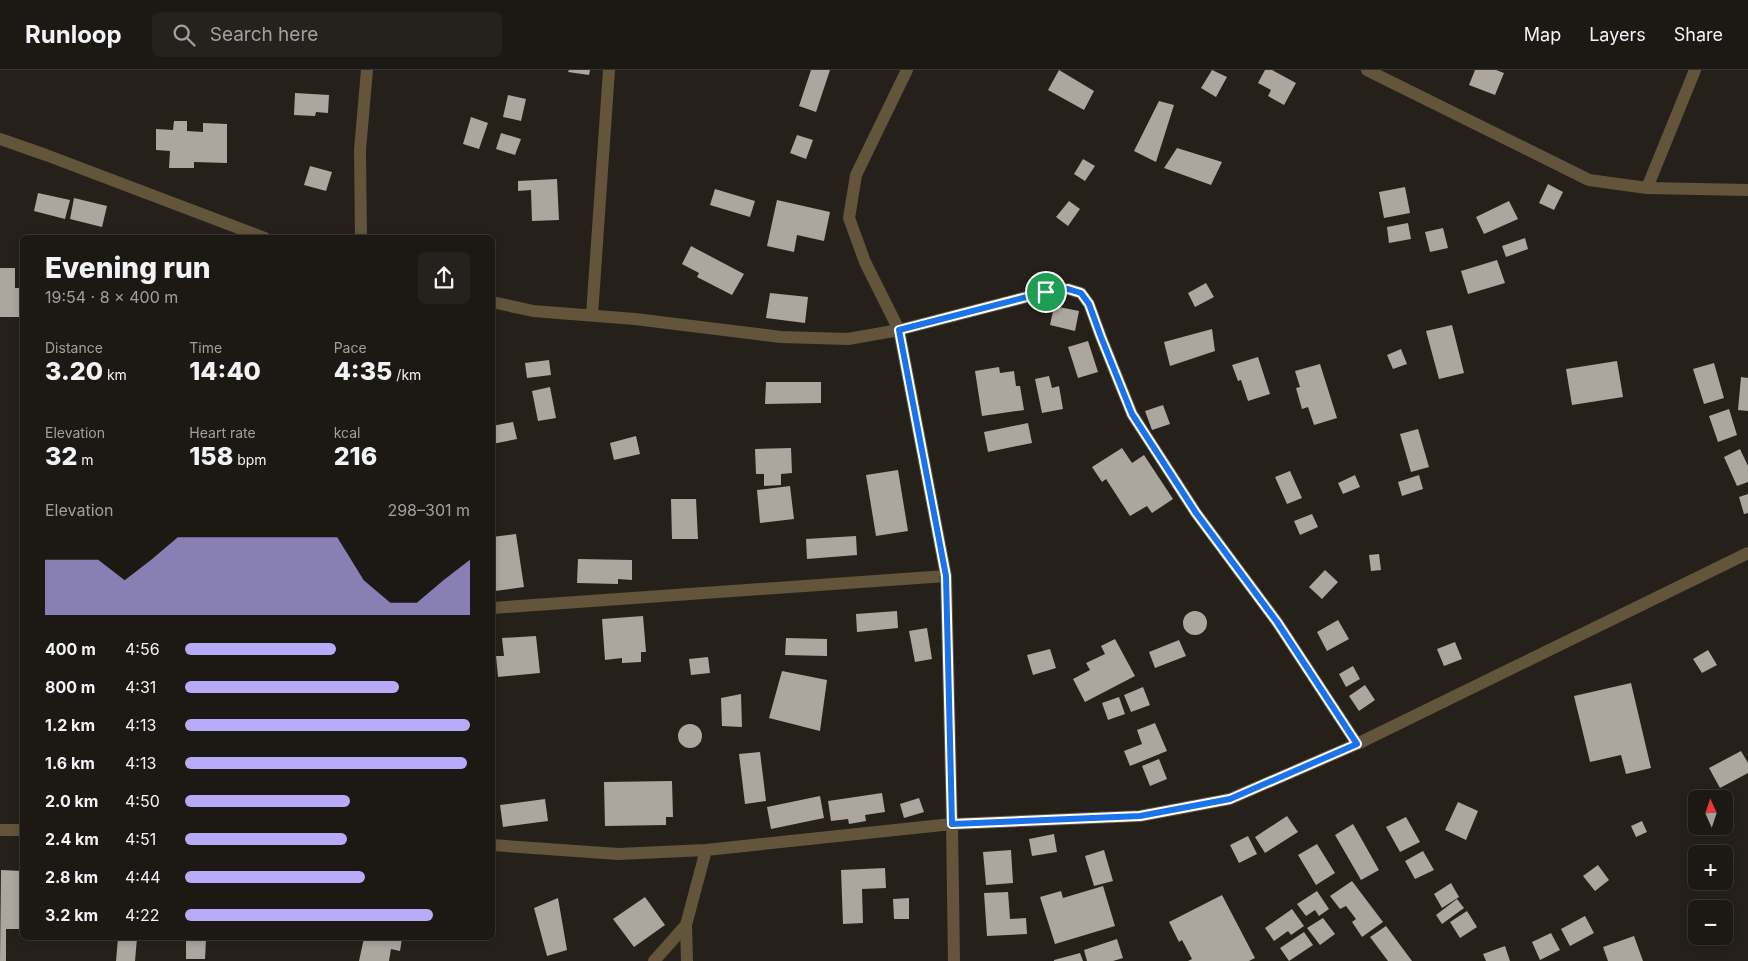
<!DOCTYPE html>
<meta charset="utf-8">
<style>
:root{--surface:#1c1914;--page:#25221d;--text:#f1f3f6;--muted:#a0a0a0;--line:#3a3834;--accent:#b7abf8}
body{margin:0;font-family:Inter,sans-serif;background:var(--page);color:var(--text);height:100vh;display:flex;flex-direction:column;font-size:19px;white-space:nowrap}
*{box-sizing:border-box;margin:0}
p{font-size:16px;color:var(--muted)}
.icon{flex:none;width:28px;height:28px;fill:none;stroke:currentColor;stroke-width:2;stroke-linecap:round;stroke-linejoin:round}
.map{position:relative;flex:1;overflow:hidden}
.details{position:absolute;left:20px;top:165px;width:475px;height:705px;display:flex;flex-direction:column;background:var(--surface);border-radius:8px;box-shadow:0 2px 8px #0003,0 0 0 1px var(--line)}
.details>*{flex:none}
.needle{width:32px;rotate:357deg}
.fabs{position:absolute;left:1688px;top:720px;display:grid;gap:10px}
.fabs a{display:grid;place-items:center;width:45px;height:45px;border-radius:8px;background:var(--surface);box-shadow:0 2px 8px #0003,0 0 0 1px var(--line);font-size:25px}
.pin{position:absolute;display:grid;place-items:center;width:42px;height:42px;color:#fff;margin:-21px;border:2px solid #fff;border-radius:50%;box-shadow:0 1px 5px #0007}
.round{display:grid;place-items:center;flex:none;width:52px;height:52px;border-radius:8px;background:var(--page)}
.overview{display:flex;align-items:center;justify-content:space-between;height:85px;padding:0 25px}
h1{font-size:28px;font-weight:800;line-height:38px}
.figures{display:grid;grid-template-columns:repeat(3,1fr);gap:8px;height:85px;padding:5px 25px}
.figures div{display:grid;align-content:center}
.figures b{font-size:25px;font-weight:800}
.figures small{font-size:14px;font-weight:400}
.figures p{font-size:14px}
.chart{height:140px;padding:10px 25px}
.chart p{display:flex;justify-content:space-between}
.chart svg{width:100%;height:90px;margin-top:5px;fill:var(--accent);opacity:.7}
ul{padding:0 25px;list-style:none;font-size:16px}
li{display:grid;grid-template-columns:80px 60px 1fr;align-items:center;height:38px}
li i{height:12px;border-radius:6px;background:var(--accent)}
header{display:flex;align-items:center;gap:30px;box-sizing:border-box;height:70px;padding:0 25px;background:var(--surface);border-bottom:1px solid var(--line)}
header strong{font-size:24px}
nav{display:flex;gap:28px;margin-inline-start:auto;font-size:18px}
.search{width:350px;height:45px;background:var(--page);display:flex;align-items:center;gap:12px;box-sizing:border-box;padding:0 18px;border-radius:8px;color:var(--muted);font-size:19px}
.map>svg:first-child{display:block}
</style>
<header>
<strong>Runloop</strong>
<div class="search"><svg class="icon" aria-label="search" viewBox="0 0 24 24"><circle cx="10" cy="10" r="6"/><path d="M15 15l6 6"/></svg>Search here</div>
<nav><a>Map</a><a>Layers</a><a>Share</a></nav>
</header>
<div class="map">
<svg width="1748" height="891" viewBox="0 0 1748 891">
<rect width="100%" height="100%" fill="#25211a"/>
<!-- building -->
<path fill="#aca69e" d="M 569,0 L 590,0 L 589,5 L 568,2 Z
M 811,0 L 830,0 L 816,42 L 799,36 Z
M 1059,0 L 1094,21 L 1084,40 L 1048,20 Z
M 1212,0 L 1227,7 L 1216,27 L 1201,18 Z
M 1265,0 L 1272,0 L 1296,13 L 1284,35 L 1268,26 L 1271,20 L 1258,13 Z
M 1475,0 L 1496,0 L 1504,3 L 1495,25 L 1469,15 Z
M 295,23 L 329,25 L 328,43 L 316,42 L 315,46 L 294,45 Z
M 508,25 L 526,29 L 521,51 L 503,47 Z
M 1159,31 L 1174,35 L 1156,92 L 1134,81 Z
M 471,47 L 488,53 L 479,79 L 463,74 Z
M 174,51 L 187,51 L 187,61 L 203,62 L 203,53 L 227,54 L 227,93 L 194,92 L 194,98 L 169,98 L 170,81 L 156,80 L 156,59 L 173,60 Z
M 501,63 L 521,69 L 515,85 L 496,79 Z
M 797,65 L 813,70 L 806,89 L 790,83 Z
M 1177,78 L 1222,92 L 1211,115 L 1164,98 Z
M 1083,89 L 1095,96 L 1085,111 L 1074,104 Z
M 310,96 L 332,102 L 326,121 L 304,115 Z
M 557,109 L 559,150 L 532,151 L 531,120 L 518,121 L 518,111 Z
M 1548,114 L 1563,122 L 1554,140 L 1539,133 Z
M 1405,117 L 1410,143 L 1384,148 L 1379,122 Z
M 715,119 L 755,131 L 750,147 L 710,135 Z
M 38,123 L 70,130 L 65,149 L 34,141 Z
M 74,128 L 107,136 L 102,157 L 70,149 Z
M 777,130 L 830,142 L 824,171 L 797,165 L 794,182 L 767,176 Z
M 1069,131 L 1080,139 L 1068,156 L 1056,147 Z
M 1509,131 L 1518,149 L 1484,164 L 1476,147 Z
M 1408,153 L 1411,169 L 1389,173 L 1387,157 Z
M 1443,158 L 1448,178 L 1430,182 L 1425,162 Z
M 1525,168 L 1528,179 L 1506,187 L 1502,176 Z
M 691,176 L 744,204 L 732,225 L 697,207 L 699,203 L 682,194 Z
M 1497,190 L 1505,213 L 1468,224 L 1461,201 Z
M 0,198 L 15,198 L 15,218 L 22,218 L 22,247 L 0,247 Z
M 1206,213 L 1214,227 L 1195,237 L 1188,223 Z
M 770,223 L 808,227 L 805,253 L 766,248 Z
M 1054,236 L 1079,241 L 1075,261 L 1050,255 Z
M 1452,255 L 1464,303 L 1439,309 L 1426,261 Z
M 1212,259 L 1215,281 L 1170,296 L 1164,272 Z
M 1088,271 L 1098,302 L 1078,308 L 1068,277 Z
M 1401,279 L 1407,294 L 1393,299 L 1387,285 Z
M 1258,287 L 1270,324 L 1248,331 L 1241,310 L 1238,311 L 1232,295 Z
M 549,290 L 551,305 L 527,308 L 525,293 Z
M 1617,291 L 1623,327 L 1572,335 L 1566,299 Z
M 1714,293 L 1724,328 L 1704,334 L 1693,299 Z
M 1320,294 L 1337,348 L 1314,355 L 1308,337 L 1302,339 L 1296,318 L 1300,317 L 1295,301 Z
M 999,297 L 1000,303 L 1014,301 L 1016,316 L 1020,316 L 1024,340 L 982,346 L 975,301 Z
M 1049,306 L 1052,318 L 1059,316 L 1063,339 L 1042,343 L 1035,309 Z
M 1741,307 L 1748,308 L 1748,341 L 1738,340 Z
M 766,312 L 821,312 L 821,333 L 765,334 Z
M 550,317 L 556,348 L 538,351 L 532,321 Z
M 1163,335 L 1170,354 L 1152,360 L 1145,341 Z
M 1729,339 L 1737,365 L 1718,372 L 1709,346 Z
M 513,352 L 517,369 L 492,374 L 492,356 Z
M 1028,353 L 1032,373 L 988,382 L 984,362 Z
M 1418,359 L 1429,397 L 1411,402 L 1400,364 Z
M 636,366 L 640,384 L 614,390 L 610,373 Z
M 791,378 L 792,403 L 781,404 L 781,415 L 764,416 L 764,404 L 756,404 L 755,379 Z
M 1122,378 L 1132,393 L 1144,385 L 1173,429 L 1152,443 L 1147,436 L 1130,446 L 1106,409 L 1102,412 L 1092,397 Z
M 1740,379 L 1748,396 L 1748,412 L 1737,416 L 1724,387 Z
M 898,400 L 908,461 L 876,466 L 866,405 Z
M 1290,401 L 1302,428 L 1287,434 L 1275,407 Z
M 1355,405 L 1360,417 L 1343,424 L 1338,413 Z
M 1419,405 L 1423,419 L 1402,426 L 1398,412 Z
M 790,416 L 794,449 L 760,453 L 757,420 Z
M 1748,424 L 1748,443 L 1744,444 L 1739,427 Z
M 671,429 L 696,429 L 698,469 L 672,469 Z
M 1312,444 L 1318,457 L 1300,465 L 1294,451 Z
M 516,464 L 524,517 L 495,521 L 492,505 L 492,467 Z
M 856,466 L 857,485 L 807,489 L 806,469 Z
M 1379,484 L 1381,500 L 1371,501 L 1369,485 Z
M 578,489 L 632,490 L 632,510 L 618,509 L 618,514 L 577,513 Z
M 1325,500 L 1338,512 L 1322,529 L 1309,517 Z
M1183 553a12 12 0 1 1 24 0a12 12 0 1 1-24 0Z
M 897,541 L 898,558 L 857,562 L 856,544 Z
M 643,546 L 646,582 L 641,582 L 641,592 L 622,593 L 622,588 L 605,590 L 602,549 Z
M 1338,550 L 1349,569 L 1327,581 L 1317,562 Z
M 927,558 L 932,589 L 915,592 L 909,561 Z
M 536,566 L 540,603 L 498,607 L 496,586 L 504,586 L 502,568 Z
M 786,568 L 827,569 L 827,586 L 785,585 Z
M 1115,569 L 1135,606 L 1085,632 L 1073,609 L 1090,600 L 1086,593 L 1105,584 L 1101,576 Z
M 1179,570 L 1186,586 L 1155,598 L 1149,582 Z
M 1455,572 L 1462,589 L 1444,596 L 1437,579 Z
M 1050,579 L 1056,598 L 1033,605 L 1027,585 Z
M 1708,580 L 1717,595 L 1702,603 L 1693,589 Z
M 708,587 L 710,603 L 691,605 L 689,589 Z
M 1353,596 L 1360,609 L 1346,617 L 1339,604 Z
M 782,601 L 827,610 L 820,661 L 769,648 Z
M 1631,613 L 1651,698 L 1626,704 L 1621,685 L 1590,692 L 1574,626 Z
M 1365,615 L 1375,630 L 1359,641 L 1349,626 Z
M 1143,617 L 1150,635 L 1131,642 L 1124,625 Z
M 741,624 L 742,657 L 722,656 L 721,628 Z
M 1119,627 L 1125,644 L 1108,650 L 1102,633 Z
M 1155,653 L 1167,681 L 1130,696 L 1124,681 L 1142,674 L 1137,660 Z
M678 666a12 12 0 1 1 24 0a12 12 0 1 1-24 0Z
M 1741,681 L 1748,693 L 1748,703 L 1720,718 L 1709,698 Z
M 760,682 L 766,731 L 745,734 L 739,684 Z
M 1159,689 L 1167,709 L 1150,716 L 1142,696 Z
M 672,711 L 673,747 L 666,747 L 666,755 L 605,756 L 604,712 Z
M 882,723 L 885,742 L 865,745 L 866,751 L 849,754 L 848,749 L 831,751 L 828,731 Z
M 820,726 L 824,748 L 771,759 L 767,737 Z
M 919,728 L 924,742 L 904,748 L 900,734 Z
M 545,729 L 548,751 L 503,757 L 500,735 Z
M 1458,732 L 1478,741 L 1466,770 L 1445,760 Z
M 1287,746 L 1298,762 L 1265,783 L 1255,767 Z
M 1406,747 L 1420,772 L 1400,782 L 1386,757 Z
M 1642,751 L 1647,762 L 1636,767 L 1631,756 Z
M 1353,754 L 1379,800 L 1361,810 L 1335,765 Z
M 1054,764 L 1057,782 L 1032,786 L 1029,769 Z
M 1248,766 L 1257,784 L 1239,793 L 1230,775 Z
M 1317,774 L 1335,803 L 1316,815 L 1298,785 Z
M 1011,780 L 1013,813 L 986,815 L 983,782 Z
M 1104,780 L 1113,811 L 1094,816 L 1085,786 Z
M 1423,781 L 1434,800 L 1415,809 L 1405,791 Z
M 1598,795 L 1609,810 L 1595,821 L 1583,806 Z
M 885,798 L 886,818 L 862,819 L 863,853 L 843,854 L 841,800 Z
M 1,800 L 22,801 L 20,859 L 6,859 L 6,891 L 0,891 Z
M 1352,811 L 1383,852 L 1362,867 L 1352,852 L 1356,849 L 1346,836 L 1340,839 L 1330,826 Z
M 1451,813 L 1459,827 L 1442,838 L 1434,824 Z
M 1103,816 L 1115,856 L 1055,874 L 1040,827 L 1061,821 L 1063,828 Z
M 1317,821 L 1329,839 L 1319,846 L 1315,840 L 1306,846 L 1297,834 Z
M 1008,822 L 1010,849 L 1026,848 L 1027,864 L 987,866 L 984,823 Z
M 1222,825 L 1255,888 L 1249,891 L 1188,891 L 1192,889 L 1182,870 L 1179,872 L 1169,852 Z
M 645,827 L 665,855 L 634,877 L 613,849 Z
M 558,828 L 567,880 L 547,886 L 534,838 Z
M 909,828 L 909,849 L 894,849 L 893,829 Z
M 1457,829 L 1464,838 L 1442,854 L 1436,845 Z
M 1292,839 L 1304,856 L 1291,865 L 1288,861 L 1274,871 L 1265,858 Z
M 1467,841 L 1477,857 L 1460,868 L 1450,852 Z
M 1585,846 L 1594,863 L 1570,876 L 1561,859 Z
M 1323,848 L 1335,864 L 1320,875 L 1307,858 Z
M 1386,856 L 1412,891 L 1388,891 L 1370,867 Z
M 1304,862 L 1313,875 L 1289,891 L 1280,878 Z
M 1551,863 L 1560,880 L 1540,890 L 1532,872 Z
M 1634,866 L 1643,891 L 1608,891 L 1603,877 Z
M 118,868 L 137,868 L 135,891 L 116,891 Z
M 364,868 L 402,868 L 400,881 L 391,879 L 389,891 L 359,891 Z
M 186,869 L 206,869 L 205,889 L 186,889 Z
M 1117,869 L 1123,888 L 1113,891 L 1087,891 L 1084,880 Z
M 1505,876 L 1510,891 L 1486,891 L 1483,884 Z
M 1080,883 L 1083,891 L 1054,891 L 1054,890 Z"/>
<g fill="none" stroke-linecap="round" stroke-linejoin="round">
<!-- minor -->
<path stroke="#63543c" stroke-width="12" d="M 907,0 L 856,105 L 849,148 L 865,192 L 899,260 L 946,506 L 952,754 L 954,891
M 1367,0 L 1589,110 L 1647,118 L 1748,120
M 0,69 L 46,85 L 265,168
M 1647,118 L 1695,0
M 361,168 L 360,80 L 367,0
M 492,232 L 533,241 L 635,249 L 781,267 L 848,269 L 899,260 L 1046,222 L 1068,219 L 1081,223 L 1089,234 L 1101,267 L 1132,344 L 1196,443 L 1277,552 L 1357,674
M 592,245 L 609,0
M 492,538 L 946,506
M 0,760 L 22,760
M 492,775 L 618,784 L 706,780 L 952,754 L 1140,746 L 1230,729 L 1357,674 L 1748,483
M 654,891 L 686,855
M 687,891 L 686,855 L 706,780"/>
</g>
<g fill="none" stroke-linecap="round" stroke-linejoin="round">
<!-- route casing -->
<g stroke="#fff" stroke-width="10">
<path id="route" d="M 1068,219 L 1081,223 L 1089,234 L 1101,267 L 1132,344 L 1196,443 L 1277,552 L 1357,674 L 1230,729 L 1140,746 L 952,754 L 946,506 L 899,260 L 1046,222 Z"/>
</g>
<!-- route -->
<use href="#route" stroke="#1a73e8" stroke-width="6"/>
</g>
</svg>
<div class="fabs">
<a><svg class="needle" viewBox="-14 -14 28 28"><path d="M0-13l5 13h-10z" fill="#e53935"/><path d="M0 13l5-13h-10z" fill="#a0a0a0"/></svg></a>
<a>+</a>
<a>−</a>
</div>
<div class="pin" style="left:1046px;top:222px;background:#1e9e55"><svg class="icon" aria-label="arrive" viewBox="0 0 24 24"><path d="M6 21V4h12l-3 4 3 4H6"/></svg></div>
<section class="details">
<div class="overview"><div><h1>Evening run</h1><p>19:54 · 8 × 400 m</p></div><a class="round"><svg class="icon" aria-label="share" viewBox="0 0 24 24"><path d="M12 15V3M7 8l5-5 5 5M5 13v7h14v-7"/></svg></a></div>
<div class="figures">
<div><p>Distance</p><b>3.20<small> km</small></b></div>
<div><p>Time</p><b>14:40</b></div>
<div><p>Pace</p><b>4:35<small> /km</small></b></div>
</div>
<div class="figures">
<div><p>Elevation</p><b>32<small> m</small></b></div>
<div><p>Heart rate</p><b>158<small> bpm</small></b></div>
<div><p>kcal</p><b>216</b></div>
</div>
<div class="chart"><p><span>Elevation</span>298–301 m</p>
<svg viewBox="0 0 160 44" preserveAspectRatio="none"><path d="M0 44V17L10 17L20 17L30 27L40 17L50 6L60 6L70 6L80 6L90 6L100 6L110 6L120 27L130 38L140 38L150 27L160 17V44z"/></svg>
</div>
<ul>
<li><b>400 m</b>4:56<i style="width:53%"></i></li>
<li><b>800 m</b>4:31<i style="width:75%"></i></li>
<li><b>1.2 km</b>4:13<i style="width:100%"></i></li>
<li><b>1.6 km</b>4:13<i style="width:99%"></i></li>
<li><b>2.0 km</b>4:50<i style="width:58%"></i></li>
<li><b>2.4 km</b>4:51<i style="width:57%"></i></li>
<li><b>2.8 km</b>4:44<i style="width:63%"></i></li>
<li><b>3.2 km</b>4:22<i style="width:87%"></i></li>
</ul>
</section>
</div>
